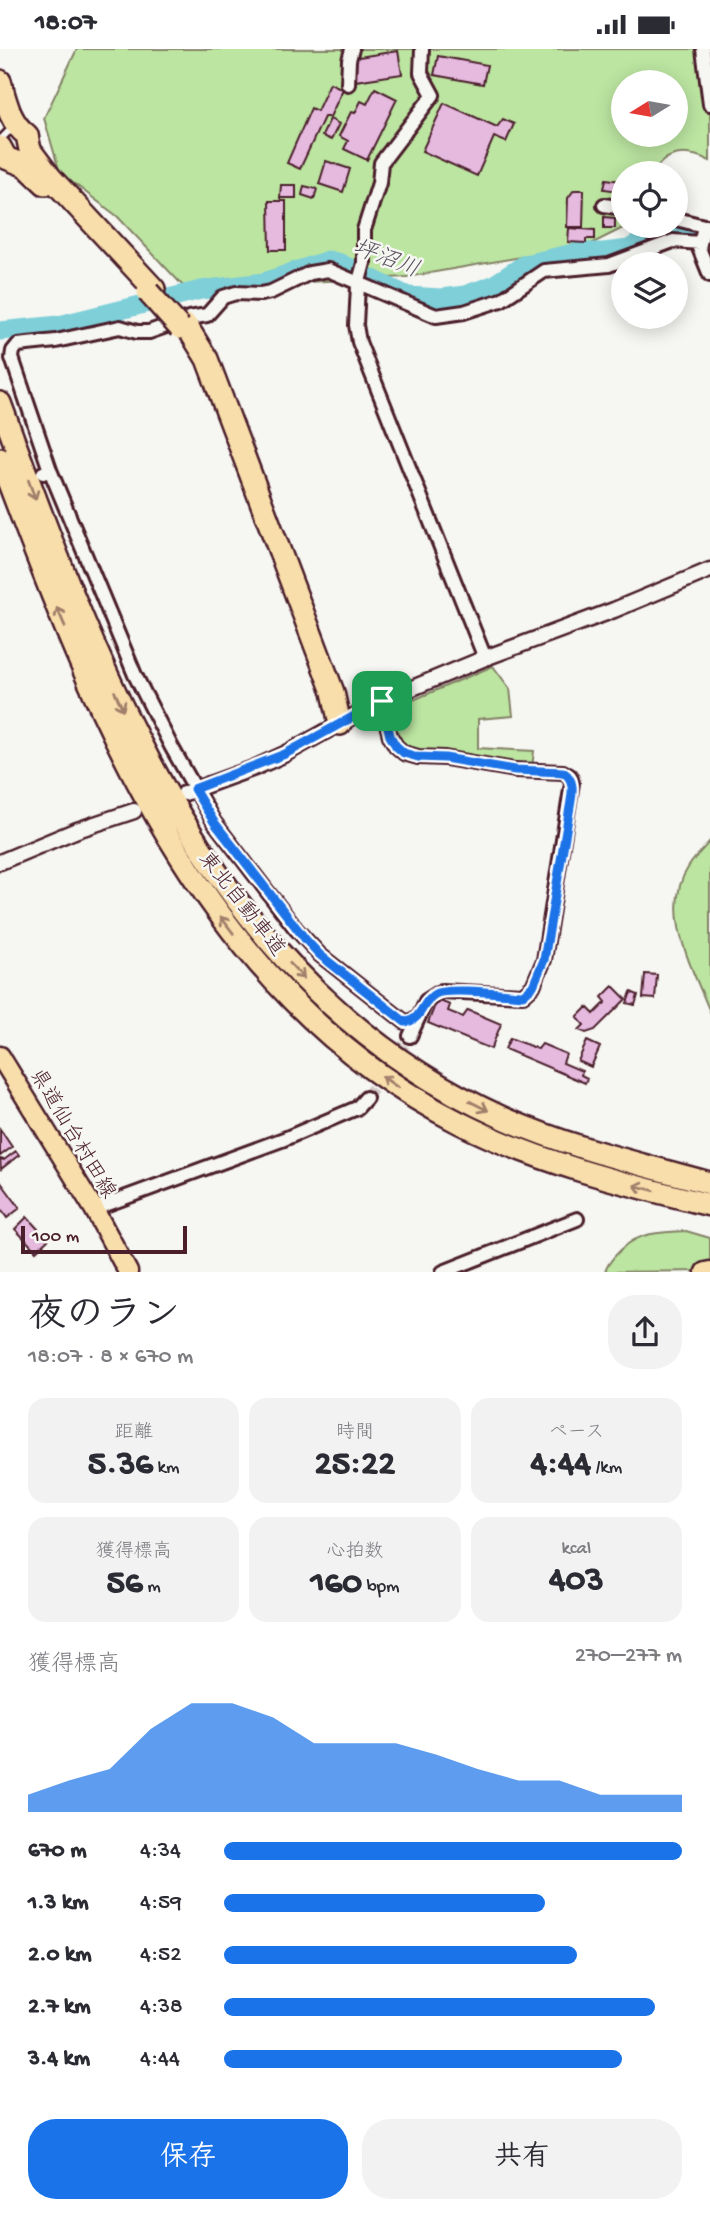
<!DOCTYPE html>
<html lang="ja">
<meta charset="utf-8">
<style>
:root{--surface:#fff;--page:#f2f2f3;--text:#2b2b33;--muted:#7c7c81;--accent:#1a73e8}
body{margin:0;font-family:"Gochi Hand","Klee One",sans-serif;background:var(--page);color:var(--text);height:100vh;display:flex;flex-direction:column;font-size:26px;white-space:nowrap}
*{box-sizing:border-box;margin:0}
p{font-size:23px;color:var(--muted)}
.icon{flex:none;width:38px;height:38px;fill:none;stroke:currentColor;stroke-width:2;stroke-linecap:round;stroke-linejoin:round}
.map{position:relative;height:1223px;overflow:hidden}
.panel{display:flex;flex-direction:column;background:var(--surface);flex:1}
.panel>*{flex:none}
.needle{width:46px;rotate:259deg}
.buttons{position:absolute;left:611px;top:21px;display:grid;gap:14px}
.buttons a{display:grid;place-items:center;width:77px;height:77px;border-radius:50%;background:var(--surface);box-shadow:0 4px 18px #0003;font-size:35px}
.scale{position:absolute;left:21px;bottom:18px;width:166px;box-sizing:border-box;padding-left:7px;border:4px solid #4a1f2b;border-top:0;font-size:19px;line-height:24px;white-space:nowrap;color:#4a1f2b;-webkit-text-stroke:5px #f6f6f2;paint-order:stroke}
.pin{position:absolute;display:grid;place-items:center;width:60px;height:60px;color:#fff;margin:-30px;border-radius:14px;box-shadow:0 4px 10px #0006}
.round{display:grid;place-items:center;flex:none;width:74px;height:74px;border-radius:28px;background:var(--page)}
.summary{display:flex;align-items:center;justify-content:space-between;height:119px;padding:0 28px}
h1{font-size:38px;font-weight:700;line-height:52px}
.figures{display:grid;grid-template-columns:repeat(3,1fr);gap:10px;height:119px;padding:7px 28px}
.figures div{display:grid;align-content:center;border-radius:18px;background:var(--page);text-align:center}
.figures b{font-size:35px;font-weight:700}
.figures small{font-size:19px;font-weight:400}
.figures p{font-size:19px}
.chart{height:196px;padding:14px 28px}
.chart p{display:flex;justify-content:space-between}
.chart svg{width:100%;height:126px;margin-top:7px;fill:var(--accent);opacity:.7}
.primary-button{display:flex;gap:14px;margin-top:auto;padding:14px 28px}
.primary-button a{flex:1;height:80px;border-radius:28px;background:var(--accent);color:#fff;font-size:28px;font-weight:700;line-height:80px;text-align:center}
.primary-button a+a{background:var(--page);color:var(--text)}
ul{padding:0 28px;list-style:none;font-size:23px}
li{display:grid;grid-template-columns:112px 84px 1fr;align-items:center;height:52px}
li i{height:18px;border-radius:9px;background:var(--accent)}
.status{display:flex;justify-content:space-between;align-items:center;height:49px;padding:0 35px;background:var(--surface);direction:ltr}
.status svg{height:19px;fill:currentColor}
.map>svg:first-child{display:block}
</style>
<div class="status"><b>18:07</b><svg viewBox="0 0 49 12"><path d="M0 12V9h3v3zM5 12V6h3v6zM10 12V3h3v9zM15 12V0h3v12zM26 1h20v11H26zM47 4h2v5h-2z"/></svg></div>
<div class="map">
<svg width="710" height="1223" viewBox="0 0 710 1223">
<rect width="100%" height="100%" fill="#f6f6f2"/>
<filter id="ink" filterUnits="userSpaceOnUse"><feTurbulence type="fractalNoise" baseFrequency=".0143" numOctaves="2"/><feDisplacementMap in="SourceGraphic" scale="14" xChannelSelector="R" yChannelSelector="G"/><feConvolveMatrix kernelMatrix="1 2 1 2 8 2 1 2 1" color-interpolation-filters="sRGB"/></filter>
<g filter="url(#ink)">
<!-- green -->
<path fill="#bce5a1" stroke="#838266" stroke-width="2" fill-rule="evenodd" d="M 77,0 L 710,0 L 710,112 C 688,101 666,101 653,124 L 623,124 L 623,177 L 627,177 L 589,196 L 407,228 L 185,239 L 117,167 L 60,124 L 44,69 ZM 623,33 L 676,33 L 676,86 L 623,86 Z
M 493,617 L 510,640 L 513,667 L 478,670 L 478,699 L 534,702 L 532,718 L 414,702 C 396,692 393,679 392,660 Z
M 710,792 L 710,963 C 693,920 659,862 689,817 C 695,808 703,800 710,792 Z
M 686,1182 L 710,1189 L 710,1222 L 605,1223 C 607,1216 610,1213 614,1208 C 636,1182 655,1184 686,1182 Z"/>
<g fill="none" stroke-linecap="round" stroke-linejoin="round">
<!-- river -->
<path stroke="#7ecfd8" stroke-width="19" d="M 0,282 L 59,276 L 201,241 L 264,233 L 328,211 L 340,214 L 408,247 L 441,249 L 465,246 L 493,236 L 525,215 L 578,203 L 603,203 L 629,200 L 644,190 L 660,184 L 710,185"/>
</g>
<!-- building -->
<path fill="#e6badf" stroke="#4a1f2b" stroke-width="2" d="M 398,2 L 402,25 L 355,32 L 352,9 Z
M 438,7 L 487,16 L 483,35 L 434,26 Z
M 330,34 L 343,40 L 330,68 L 324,68 L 300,120 L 287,114 L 311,59 L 317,62 Z
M 375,39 L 397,50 L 367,111 L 344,100 L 348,92 L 339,87 L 351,63 L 355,64 L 361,52 L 367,55 Z
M 444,54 L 497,78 L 503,70 L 514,75 L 506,93 L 494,88 L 477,127 L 422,102 Z
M 330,70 L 339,75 L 331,91 L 322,87 Z
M 326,112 L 350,120 L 343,143 L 319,135 Z
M 606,130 L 621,132 L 619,142 L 604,140 Z
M 281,136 L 296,136 L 296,149 L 280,149 Z
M 304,137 L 317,140 L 314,150 L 302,146 Z
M 574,141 L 584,141 L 583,178 L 567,178 L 568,149 Z
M 269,152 L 286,152 L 286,201 L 270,201 Z
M 604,168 L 615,169 L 615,179 L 604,179 Z
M 635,177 L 649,177 L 650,182 L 636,183 Z
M 569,179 L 595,181 L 595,190 L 586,190 L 586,194 L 568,193 Z
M 645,925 L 657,926 L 655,950 L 643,949 Z
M 613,937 L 626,950 L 595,981 L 586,984 L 579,981 L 584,976 L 577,968 L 587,958 L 594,965 L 606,953 L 602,948 Z
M 631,943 L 638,946 L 635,956 L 627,954 Z
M 437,951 L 450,956 L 448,962 L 463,968 L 468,961 L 501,975 L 491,1000 L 428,974 Z
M 510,989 L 538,1000 L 542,995 L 566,1005 L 563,1014 L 582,1022 L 581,1026 L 587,1029 L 585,1034 L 505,1000 Z
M 587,992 L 600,998 L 591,1018 L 578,1012 Z
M 0,1080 L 12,1098 L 0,1107 Z
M 16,1102 L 19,1106 L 1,1120 L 0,1110 L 4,1111 Z
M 0,1132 L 20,1159 L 7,1169 L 0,1159 Z
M 27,1168 L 48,1191 L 36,1202 L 15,1180 Z"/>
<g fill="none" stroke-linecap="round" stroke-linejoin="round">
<!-- minor-tunnel -->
<path stroke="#d4cbca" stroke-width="12" stroke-dasharray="12 6" stroke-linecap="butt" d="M 366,1049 L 410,987"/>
<!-- service casing -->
<g stroke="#4a1f2b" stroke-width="11">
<path id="service" d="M 1,90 L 8,83 L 17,81"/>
</g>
<!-- minor casing -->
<g stroke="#4a1f2b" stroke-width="18">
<path id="minor" d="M 422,0 L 421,24 L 433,46 L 381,114 L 379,134 L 364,181 L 364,214 L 358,236 L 356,276 L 359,293 L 485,609
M 703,0 L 710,55
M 348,35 L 349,11 L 352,0
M 604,156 L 623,159
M 676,170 L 704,177
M 710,177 L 704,177 L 699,199 L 710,226
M 50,421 L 135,626 L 171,697 L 214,773 L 296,880 L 320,906 L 405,973 L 410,973 L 418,968
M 43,424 L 50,421 L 12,309 L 13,302 L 18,296 L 56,292 L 120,278 L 137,283 L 149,283 L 189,269 L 207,266 L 223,248 L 236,244 L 261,245 L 271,243 L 310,224 L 328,221 L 436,267 L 464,263 L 501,251 L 544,222 L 609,216 L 673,192 L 700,194
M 381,652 L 390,687 L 396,697 L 404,704 L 418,708 L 445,709 L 515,721 L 563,723 L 570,727 L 572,734 L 544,911 L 533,937 L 523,946 L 442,942 L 426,952 L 410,987
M 94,1160 L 284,1090 L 357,1059 L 366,1049
M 443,1223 L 577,1170"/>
</g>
<!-- tertiary casing -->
<g stroke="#4a1f2b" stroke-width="19">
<path id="tertiary" d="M 185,744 L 254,719 L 285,705 L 381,652 L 485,609 L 614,561 L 710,521
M 0,813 L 77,781 L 134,762"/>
</g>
<!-- primary casing -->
<g stroke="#4a1f2b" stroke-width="23">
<path id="primary" d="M 0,1007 L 94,1160 L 128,1223
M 705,1223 L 710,1222"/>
</g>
<!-- motorway casing -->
<g stroke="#4a1f2b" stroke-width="26">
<path id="motorway" d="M 0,32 C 6,53 10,74 27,86 L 30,101 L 51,129 L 154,240
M 0,98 L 6,109 L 26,117 L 45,135
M 186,276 L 207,310 L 333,643 L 340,675
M 0,354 C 102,632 211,937 501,1068 C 568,1098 640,1115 710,1134
M 0,410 C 95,664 202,944 460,1074 C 539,1114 625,1135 710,1156"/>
</g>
<!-- service -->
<use href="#service" stroke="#f6f6f2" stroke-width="6"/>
<!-- minor -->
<use href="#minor" stroke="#f6f6f2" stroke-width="12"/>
<!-- tertiary -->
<use href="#tertiary" stroke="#f6f6f2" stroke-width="14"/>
<!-- primary -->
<use href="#primary" stroke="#f8deab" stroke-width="18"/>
<!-- motorway -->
<use href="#motorway" stroke="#f8deab" stroke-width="21"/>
<!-- motorway-bridge casing -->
<g stroke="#4a1f2b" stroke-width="26" stroke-linecap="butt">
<path id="motorway-bridge" d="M 148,243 L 180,279"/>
</g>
<!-- motorway-bridge -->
<use href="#motorway-bridge" stroke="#f8deab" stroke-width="21"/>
</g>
<!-- one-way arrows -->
<defs><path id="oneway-shaft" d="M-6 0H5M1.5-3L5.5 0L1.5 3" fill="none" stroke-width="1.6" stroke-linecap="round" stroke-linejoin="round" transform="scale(1.75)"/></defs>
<g stroke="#a17e6b">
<use href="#oneway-shaft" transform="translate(32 441) rotate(70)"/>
<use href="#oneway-shaft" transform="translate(61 568) rotate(-113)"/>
<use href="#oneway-shaft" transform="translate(119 652) rotate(65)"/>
<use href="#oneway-shaft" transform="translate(227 876) rotate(-127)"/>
<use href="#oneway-shaft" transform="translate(297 922) rotate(47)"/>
<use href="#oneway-shaft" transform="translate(390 1033) rotate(-145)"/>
<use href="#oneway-shaft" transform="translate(479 1057) rotate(27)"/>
<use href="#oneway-shaft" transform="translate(644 1139) rotate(-165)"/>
</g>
</g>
<g fill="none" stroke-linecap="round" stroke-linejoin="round" filter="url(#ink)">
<!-- route casing -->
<g stroke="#fff" stroke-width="14">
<path id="route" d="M 382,652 L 390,687 L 396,697 L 404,704 L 418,708 L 445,709 L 515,721 L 563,723 C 576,731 572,745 570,758 L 544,911 L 533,937 L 523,946 C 506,945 447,938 435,945 C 422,952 421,973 405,973 L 320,906 L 306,891 L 214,773 L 194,740 L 285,705 Z"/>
</g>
<!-- route -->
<use href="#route" stroke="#1a73e8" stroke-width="9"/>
</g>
<g text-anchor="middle" stroke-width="5" stroke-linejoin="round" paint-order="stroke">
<!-- street labels -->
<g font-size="21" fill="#4a1f2b" stroke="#f6f6f2">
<text transform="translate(243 854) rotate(52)" y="7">東北自動車道</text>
<text transform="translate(74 1084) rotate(59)" y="7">県道仙台村田線</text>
</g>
<!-- water labels -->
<g font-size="23" font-style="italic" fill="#5a545f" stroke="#f6f6f2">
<text transform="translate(387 208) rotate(21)" y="8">坪沼川</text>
</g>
</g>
</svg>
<div class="buttons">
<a><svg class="needle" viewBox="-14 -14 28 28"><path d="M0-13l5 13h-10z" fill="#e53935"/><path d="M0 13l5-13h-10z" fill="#7c7c81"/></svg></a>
<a><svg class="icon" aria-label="locate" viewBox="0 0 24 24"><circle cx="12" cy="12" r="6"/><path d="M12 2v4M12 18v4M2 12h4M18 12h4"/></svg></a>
<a><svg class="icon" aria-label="layers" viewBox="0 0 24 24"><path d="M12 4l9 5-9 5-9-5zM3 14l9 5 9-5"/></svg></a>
</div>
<div class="scale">100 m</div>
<div class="pin" style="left:382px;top:652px;background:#1e9e55"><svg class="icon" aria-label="arrive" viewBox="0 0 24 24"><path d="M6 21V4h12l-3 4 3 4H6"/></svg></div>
</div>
<section class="panel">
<div class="summary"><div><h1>夜のラン</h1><p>18:07 · 8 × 670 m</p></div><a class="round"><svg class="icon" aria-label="share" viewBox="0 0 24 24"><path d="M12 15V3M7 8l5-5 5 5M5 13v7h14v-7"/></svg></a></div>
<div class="figures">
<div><p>距離</p><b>5.36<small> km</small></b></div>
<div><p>時間</p><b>25:22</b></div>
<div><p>ペース</p><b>4:44<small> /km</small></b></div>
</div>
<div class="figures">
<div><p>獲得標高</p><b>56<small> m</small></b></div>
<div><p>心拍数</p><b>160<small> bpm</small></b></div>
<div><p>kcal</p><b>403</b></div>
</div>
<div class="chart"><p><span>獲得標高</span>270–277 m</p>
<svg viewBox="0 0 160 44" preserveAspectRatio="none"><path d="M0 44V38L10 33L20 29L30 15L40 6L50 6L60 11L70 20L80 20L90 20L100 24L110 29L120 33L130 33L140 38L150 38L160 38V44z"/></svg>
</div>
<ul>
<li><b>670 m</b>4:34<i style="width:100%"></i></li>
<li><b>1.3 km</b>4:59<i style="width:70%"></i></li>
<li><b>2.0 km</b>4:52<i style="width:77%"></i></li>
<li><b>2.7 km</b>4:38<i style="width:94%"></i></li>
<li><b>3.4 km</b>4:44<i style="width:87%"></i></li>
</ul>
<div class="primary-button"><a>保存</a><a>共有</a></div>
</section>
